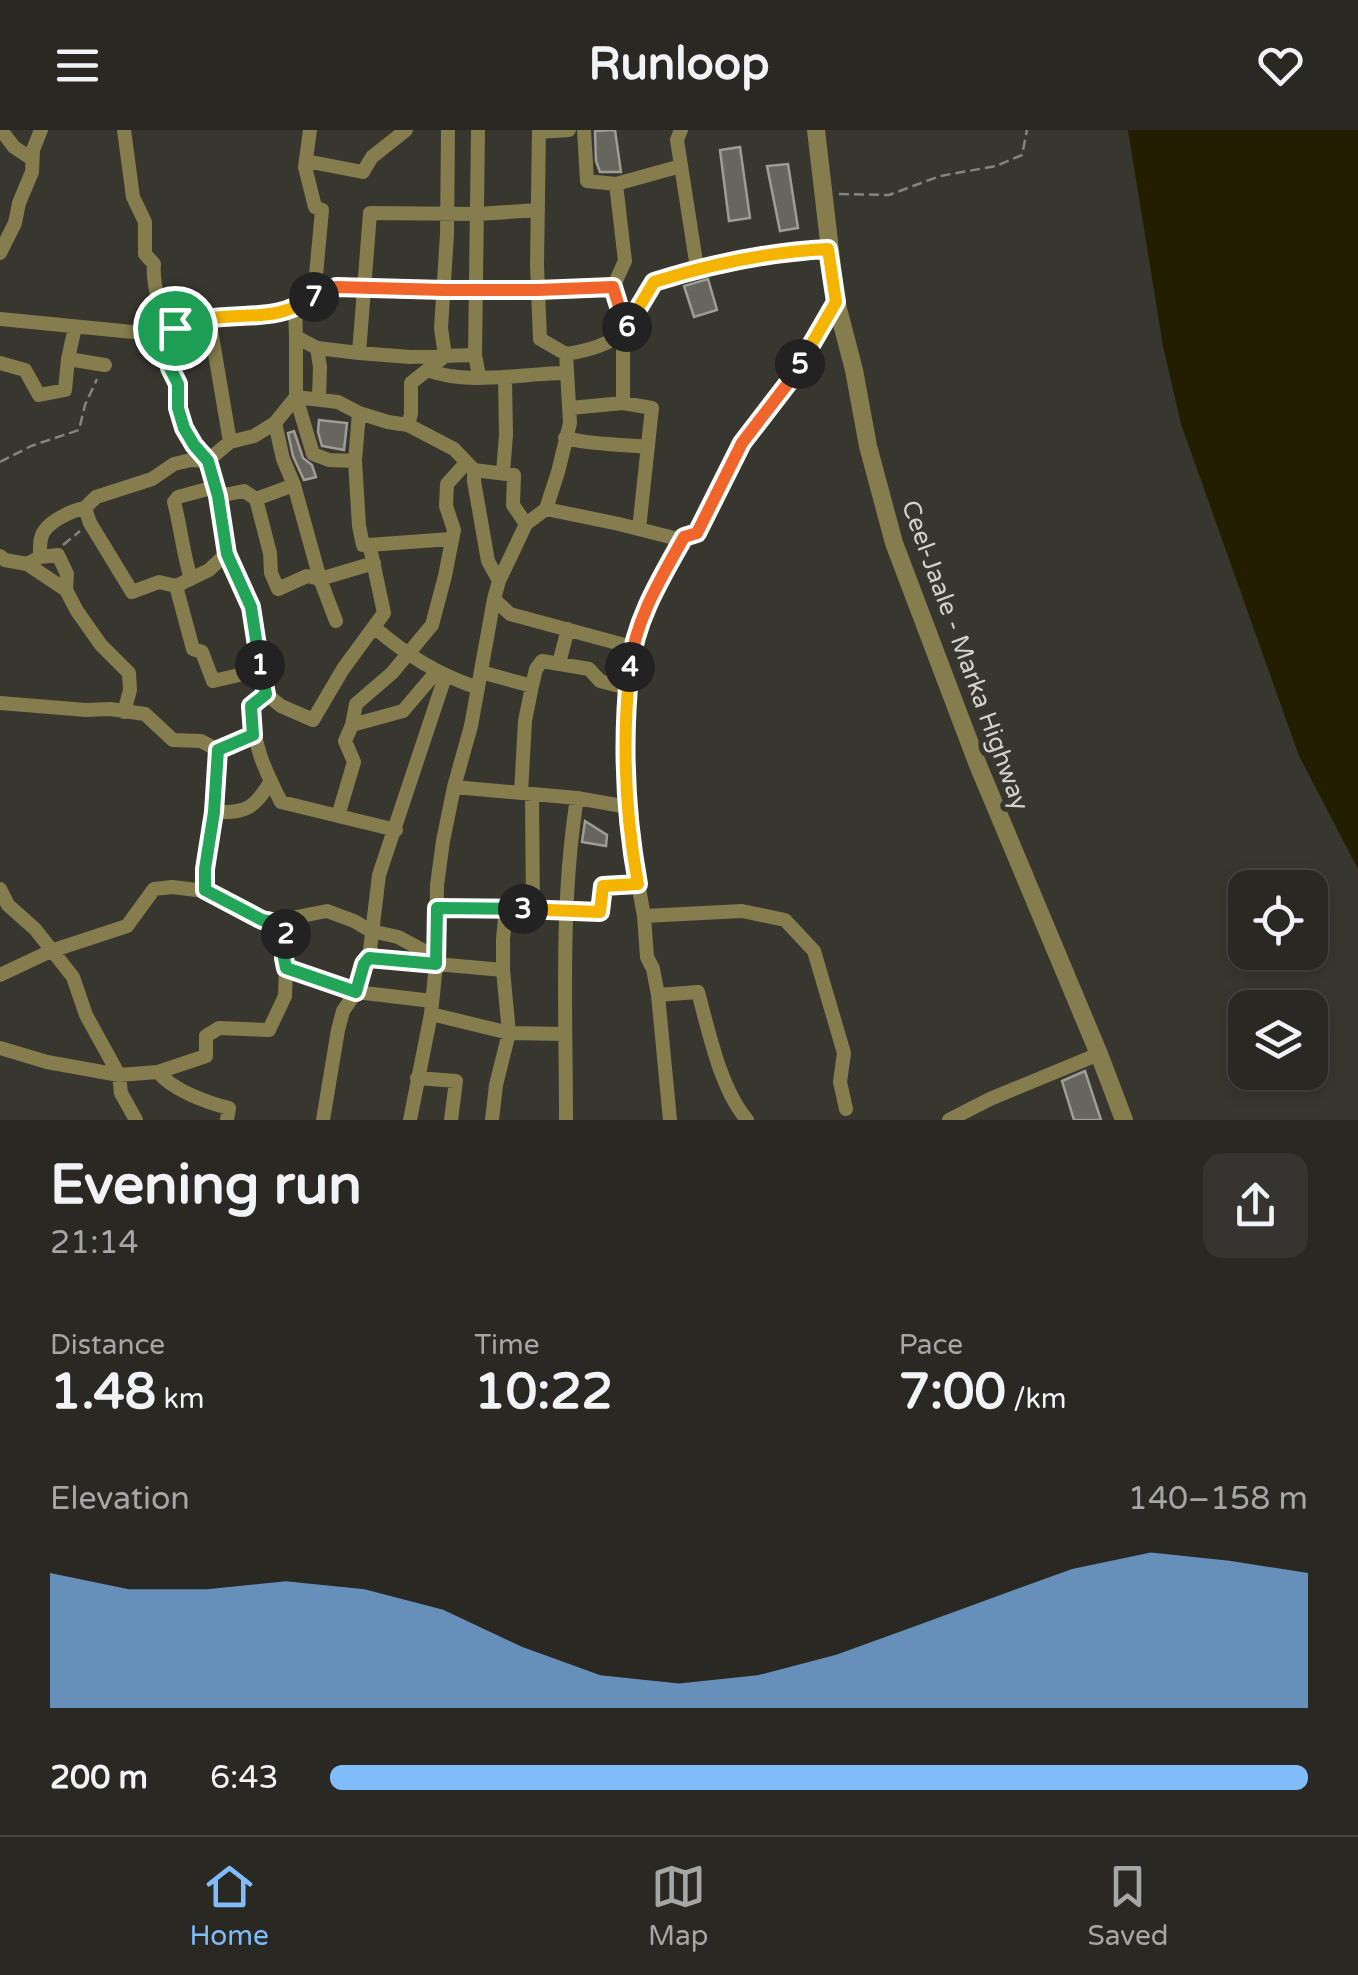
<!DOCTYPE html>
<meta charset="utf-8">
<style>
:root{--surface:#292823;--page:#353430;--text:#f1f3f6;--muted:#a5a6a6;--line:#454441;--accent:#81bcfa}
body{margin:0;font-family:"Varela Round",sans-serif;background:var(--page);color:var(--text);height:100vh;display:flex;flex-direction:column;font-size:38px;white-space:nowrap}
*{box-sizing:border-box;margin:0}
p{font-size:32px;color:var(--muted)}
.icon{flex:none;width:55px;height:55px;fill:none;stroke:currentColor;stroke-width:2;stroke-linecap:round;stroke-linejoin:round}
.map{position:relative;height:990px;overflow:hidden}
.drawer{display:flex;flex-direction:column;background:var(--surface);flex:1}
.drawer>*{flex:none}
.fabs{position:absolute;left:1228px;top:740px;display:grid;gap:20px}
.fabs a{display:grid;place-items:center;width:100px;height:100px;border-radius:20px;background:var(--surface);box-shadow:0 5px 15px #0003,0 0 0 2px var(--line);font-size:50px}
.pin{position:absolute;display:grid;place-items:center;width:85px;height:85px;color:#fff;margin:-42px;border:5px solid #fff;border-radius:50%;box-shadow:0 2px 10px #0007}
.km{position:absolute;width:50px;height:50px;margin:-25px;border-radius:50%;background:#222;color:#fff;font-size:28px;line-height:50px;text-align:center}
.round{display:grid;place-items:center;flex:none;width:105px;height:105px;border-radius:20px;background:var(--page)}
.headline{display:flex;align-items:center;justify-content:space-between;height:170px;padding:0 50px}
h1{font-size:55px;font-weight:800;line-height:75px}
.metrics{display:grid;grid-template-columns:repeat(3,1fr);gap:15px;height:170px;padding:10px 50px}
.metrics div{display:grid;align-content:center}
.metrics b{font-size:50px;font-weight:800}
.metrics small{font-size:28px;font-weight:400}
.metrics p{font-size:28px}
.chart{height:280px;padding:20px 50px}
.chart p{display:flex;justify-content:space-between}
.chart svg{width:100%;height:180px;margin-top:10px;fill:var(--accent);opacity:.7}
ul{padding:0 50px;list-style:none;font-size:32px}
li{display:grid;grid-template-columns:160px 120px 1fr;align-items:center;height:75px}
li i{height:25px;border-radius:12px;background:var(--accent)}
header{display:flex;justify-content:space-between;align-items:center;height:130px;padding:0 50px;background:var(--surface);font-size:45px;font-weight:800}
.menu{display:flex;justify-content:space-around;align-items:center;height:140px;border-top:2px solid var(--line);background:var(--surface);font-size:28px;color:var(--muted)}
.menu a{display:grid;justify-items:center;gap:5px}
.menu .selected{color:var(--accent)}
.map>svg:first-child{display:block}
</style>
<header><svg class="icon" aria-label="menu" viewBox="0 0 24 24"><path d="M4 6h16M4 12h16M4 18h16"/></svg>Runloop<svg class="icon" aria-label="heart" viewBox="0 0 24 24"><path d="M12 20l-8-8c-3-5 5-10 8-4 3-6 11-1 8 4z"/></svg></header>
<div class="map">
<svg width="1358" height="990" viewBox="0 0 1358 990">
<rect width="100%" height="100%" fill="#37362f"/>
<!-- water -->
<path fill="#241e00" d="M 1128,0 L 1358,0 L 1358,739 L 1299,626 L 1181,294 L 1163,216 Z"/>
<!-- building -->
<path fill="#66655e" stroke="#9e9d95" stroke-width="2.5" d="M 615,0 L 621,42 L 600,42 L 596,31 L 595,1 Z
M 740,17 L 750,88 L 729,91 L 720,20 Z
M 788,34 L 798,98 L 780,101 L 767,36 Z
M 708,149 L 717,180 L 694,187 L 684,156 Z
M 319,290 L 347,293 L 344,320 L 322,316 L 318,302 Z
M 294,301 L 303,328 L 312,335 L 316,347 L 304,350 L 293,326 L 288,303 Z
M 585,691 L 607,705 L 606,716 L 582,712 Z
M 1085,941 L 1101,990 L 1074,990 L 1062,951 Z"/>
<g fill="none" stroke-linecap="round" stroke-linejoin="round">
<!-- path -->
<path stroke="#85847f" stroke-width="2.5" stroke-dasharray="10 5" stroke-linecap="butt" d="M 839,64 L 889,65 L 940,46 L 996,36 L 1022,25 L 1027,0
M 0,332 L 31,316 L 79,300 L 85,275 L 97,249
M 63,415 L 80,401"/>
<!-- minor -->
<path stroke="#857d4d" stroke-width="14" d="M 1,0 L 14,17 L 32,29
M 124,0 L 133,67 L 145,92 L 145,124 L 154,134 C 152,155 161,177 165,198
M 310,0 L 305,37 L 315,77 L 322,80 L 314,167
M 478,0 L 475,225 L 479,246
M 584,0 L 587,51 L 616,54
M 681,0 L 677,10 L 697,138
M 539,2 L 569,0
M 306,31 L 363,42 L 372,27 L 406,0
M 0,123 L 15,93 L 19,73 L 32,42 L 33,20 L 41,0
M 295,179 L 296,207 L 317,218 L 359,223 L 410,227 L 475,225
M 209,188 L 230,312
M 0,189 L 133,202 L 175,198 L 209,188 L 258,186 L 286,182 L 336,157 L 444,161 L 538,161 L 613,157
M 175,198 L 170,238 L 178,253 L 178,278 L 184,298 L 194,315 L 207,331 L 218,366 L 227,423 L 209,440 L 176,456
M 317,218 L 320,237 L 319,269
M 359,223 L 370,83 L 478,84 L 538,80
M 566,224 C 587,221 606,216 623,203 L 654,152 C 711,134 769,122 829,119
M 68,229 L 105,235
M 0,233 L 25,240 L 39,265 L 65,260 L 68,229 L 75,197
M 427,240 C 470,256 522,243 567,243
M 623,273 L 623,203 L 621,183 L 613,157 L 625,131 L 616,54 L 681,36
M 570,278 L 623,273 L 652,278 L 639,399
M 275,293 L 283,329 L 294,355 L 320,449 L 336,491
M 408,295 L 411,284 L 411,253 L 445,226 L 441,198 L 447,104 L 448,0
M 565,308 C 592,315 620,314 648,317
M 355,331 L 359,283
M 474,340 L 514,345 L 513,375 L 526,394
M 503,343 L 506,305 L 505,247
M 218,366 L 244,361 L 256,369 L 294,355
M 256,369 L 270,423 L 271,443 L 278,459 L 307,446 L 320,449 L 374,433
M 85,378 L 90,393 L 132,462 L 159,452 L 176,456 L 193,519 L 202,522 L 213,551 L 261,540
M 546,379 L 619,394 L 674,408 L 684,407
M 368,415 L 451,409
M 227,423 L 251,477 L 266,564 L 251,575 C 255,619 262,634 281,672 L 396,700
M 0,426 L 5,430 L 27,434 L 66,460
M 40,427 C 40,418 39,407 45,400 C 52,390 73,380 85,378 L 96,367 L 152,349 L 174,334 L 191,330 L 207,331 L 230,312 L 254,306 L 275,293 L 296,267 L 338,272 L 359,283 L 388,292 L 408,295 L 454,319 L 474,340 L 474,351 L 488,431 L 499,451
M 27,434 L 40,427 L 58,425 L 67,444 L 66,460 L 77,481 L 101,515 L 129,543 L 130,560 L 124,582
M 191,449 C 183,424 181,398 174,372 L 178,367 L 215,357
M 494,469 L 510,484 L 632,517
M 375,498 C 408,526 437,544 478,558
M 559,533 L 568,499
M 481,542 L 532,556 L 536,539 L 542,531 L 589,539 L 600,551 L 627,558
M 266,564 L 281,576 L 313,590 L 343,539 L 384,483 L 371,422 L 368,415 L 363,415 L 359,396 L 355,331 L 329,330 L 313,324 L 296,267 L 296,207
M 0,573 L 86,580 L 110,579 L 145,584 L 173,610 L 201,611 L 218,620 L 214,682 L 205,739 L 205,761
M 352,595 L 403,581 L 437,541
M 454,657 L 577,668 L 628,677
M 521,663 L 525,591 L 532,556
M 532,664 L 533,780
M 214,682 C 246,683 254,679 271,651
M 338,686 L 354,632 L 345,611 L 352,595 L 356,574 L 392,543 L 432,495 L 445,446 L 454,400 L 446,376 L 447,354 L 466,333
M 0,759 L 8,775 L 35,799 L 73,847 L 86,885 L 119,945 L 121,963 L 136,990
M 437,777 L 600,782 L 603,756 L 638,755
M 644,786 L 742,781 L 785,790 L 814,821 L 844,923 L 840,952 L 846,979
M 369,828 L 503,840
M 286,838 L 356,862 L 432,871
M 0,845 L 51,821 L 127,796 L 154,759 L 172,757 L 205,761 L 262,789 L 287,795 L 296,787 L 327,781 L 354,791 L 371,801 L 398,807 L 424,821 L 436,834
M 658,865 L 698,862 C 709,902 720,958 747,990
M 431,884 L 509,903 L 565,904
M 0,918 L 47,932 L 119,945 L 158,942 C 172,960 208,973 229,978 L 227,990
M 158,942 L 206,926 L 206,906 L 219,898 L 269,900 L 285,866 L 286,838 L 284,828 L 287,795
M 417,948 L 456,951 L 451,990
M 323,990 L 338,900 L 343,881 L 356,862 L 364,834 L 369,828 L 379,745 L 445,547
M 410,990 L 431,884 L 436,834 L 437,755 L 443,711 L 454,657 L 471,596 L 494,469 L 499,451 L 526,394 L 546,379 L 558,342 L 570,293 L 566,224 L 540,209 L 537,135 L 539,0
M 492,990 L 496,955 L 509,903 L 503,840 L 503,809 L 506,778
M 566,990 C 566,882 560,775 577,668
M 670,990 L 658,865 L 653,839 L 647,827 L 644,786 L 632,720 L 626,641 L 626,567 L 632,517 L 647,474 L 684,407 L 697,403 L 742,313 L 792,248 L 836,171
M 949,990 L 990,969 L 1099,924"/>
<!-- tertiary -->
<path stroke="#857d4d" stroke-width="18" d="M 816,0 L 836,171 L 854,240 L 868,316 L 894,413 L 978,635 L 1099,924 L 1124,990"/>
</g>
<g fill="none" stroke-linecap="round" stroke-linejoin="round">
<!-- split-1 casing -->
<g stroke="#fff" stroke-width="20">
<path id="split-1" d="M 175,198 L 170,238 L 178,254 L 178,278 L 184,298 L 194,315 L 208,331 L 218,366 L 227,424 L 251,477 L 260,535"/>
</g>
<!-- split-2 casing -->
<g stroke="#fff" stroke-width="20">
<path id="split-2" d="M 260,535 L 266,564 L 251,576 L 253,605 L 218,620 L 214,682 L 205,739 L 205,760 L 262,790 L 287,795 L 286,804"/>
</g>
<!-- split-3 casing -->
<g stroke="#fff" stroke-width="20">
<path id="split-3" d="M 286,804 L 284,828 L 286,838 L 356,862 L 364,834 L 369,828 L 436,834 L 437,778 L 523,779"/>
</g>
<!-- split-4 casing -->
<g stroke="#fff" stroke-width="20">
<path id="split-4" d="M 523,779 L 600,782 L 603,756 L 638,754 C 625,683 622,609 630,537"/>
</g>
<!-- split-5 casing -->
<g stroke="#fff" stroke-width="20">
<path id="split-5" d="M 630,537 C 635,490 661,448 684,407 L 697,403 L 742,313 L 792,248 L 800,234"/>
</g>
<!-- split-6 casing -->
<g stroke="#fff" stroke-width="20">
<path id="split-6" d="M 627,197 L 654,152 C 711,134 769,122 828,119 L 836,172 L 800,234"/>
</g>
<!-- split-7 casing -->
<g stroke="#fff" stroke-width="20">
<path id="split-7" d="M 314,167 L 336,157 L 444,160 L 538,160 L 613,157 L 621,183 L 623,203 L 627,197"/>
</g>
<!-- split-8 casing -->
<g stroke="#fff" stroke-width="20">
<path id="split-8" d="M 175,198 C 187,195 200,189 213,188 C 255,183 276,191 314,167"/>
</g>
<!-- split-1 -->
<use href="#split-1" stroke="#22a559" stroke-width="12"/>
<!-- split-2 -->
<use href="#split-2" stroke="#22a559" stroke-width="12"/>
<!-- split-3 -->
<use href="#split-3" stroke="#22a559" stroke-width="12"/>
<!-- split-4 -->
<use href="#split-4" stroke="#f5b400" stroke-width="12"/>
<!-- split-5 -->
<use href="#split-5" stroke="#f0652b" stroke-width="12"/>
<!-- split-6 -->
<use href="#split-6" stroke="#f5b400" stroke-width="12"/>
<!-- split-7 -->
<use href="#split-7" stroke="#f0652b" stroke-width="12"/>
<!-- split-8 -->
<use href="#split-8" stroke="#f5b400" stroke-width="12"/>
</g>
<g text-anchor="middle" stroke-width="10" stroke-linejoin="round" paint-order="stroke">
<!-- street labels -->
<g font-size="25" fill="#d2d1cd" stroke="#37362f">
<text transform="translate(966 525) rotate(70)" y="9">Ceel-Jaale - Marka Highway</text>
</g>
</g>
</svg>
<div class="fabs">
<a><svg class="icon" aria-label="locate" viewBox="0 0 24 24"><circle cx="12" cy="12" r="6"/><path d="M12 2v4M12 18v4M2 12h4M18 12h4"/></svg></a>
<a><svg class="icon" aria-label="layers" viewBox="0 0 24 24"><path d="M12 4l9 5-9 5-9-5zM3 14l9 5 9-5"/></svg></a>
</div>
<div class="pin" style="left:175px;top:198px;background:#1e9e55"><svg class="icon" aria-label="arrive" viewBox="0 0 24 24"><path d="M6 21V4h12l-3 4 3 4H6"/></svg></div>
<b class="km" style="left:260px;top:535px">1</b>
<b class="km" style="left:286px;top:804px">2</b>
<b class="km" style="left:523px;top:779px">3</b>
<b class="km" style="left:630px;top:537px">4</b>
<b class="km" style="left:800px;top:234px">5</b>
<b class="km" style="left:627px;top:197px">6</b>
<b class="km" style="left:314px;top:167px">7</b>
</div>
<section class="drawer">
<div class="headline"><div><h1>Evening run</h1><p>21:14</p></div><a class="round"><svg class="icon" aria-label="share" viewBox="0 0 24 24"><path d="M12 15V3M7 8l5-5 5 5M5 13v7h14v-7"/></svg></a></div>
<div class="metrics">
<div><p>Distance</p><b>1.48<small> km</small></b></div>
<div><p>Time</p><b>10:22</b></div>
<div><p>Pace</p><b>7:00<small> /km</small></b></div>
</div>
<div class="chart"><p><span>Elevation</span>140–158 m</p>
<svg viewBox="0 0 160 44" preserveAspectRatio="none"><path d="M0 44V11L10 15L20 15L30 13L40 15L50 20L60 29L70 36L80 38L90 36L100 31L110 24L120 17L130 10L140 6L150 8L160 11V44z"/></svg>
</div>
<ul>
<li><b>200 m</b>6:43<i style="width:100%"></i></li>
</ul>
</section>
<nav class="menu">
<a class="selected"><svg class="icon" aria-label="home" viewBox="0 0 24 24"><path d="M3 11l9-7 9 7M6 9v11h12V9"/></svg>Home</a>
<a><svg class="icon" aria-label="map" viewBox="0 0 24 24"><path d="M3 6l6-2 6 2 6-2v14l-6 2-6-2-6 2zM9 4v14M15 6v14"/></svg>Map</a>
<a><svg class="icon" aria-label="saved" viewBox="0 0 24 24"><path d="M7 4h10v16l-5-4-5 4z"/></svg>Saved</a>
</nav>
